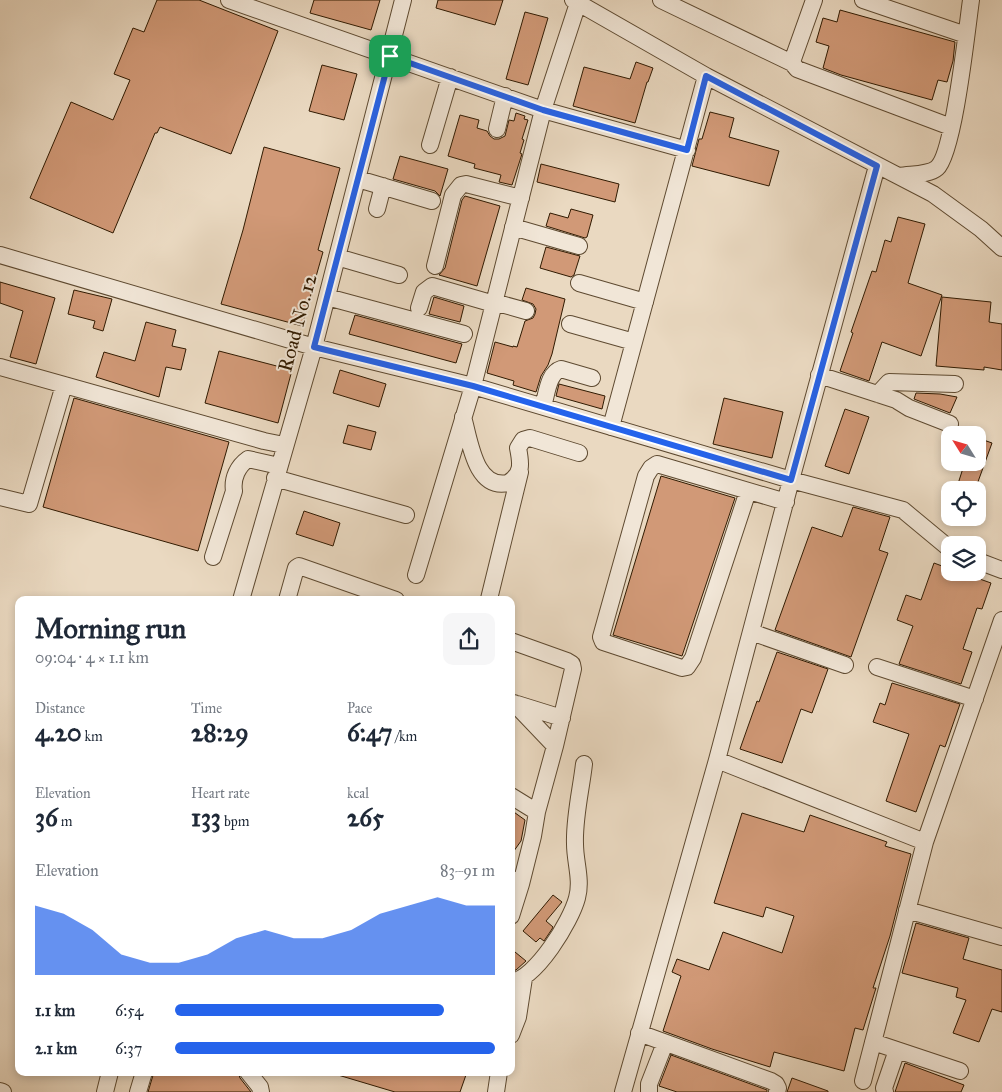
<!DOCTYPE html>
<meta charset="utf-8">
<style>
:root{--surface:#fff;--page:#f6f6f7;--text:#1f2937;--muted:#747a83;--accent:#2563eb}
body{margin:0;font-family:"IM FELL Great Primer",serif;background:var(--page);color:var(--text);height:100vh;display:flex;flex-direction:column;font-size:19px;white-space:nowrap}
*{box-sizing:border-box;margin:0}
p{font-size:16px;color:var(--muted)}
.icon{flex:none;width:28px;height:28px;fill:none;stroke:currentColor;stroke-width:2;stroke-linecap:round;stroke-linejoin:round}
.map{position:relative;flex:1;overflow:hidden}
.drawer{position:absolute;left:15px;top:596px;width:500px;height:480px;display:flex;flex-direction:column;background:var(--surface);border-radius:10px;box-shadow:0 2px 8px #0003}
.drawer>*{flex:none}
.needle{width:32px;rotate:307deg}
.controls{position:absolute;left:941px;top:426px;display:grid;gap:10px}
.controls a{display:grid;place-items:center;width:45px;height:45px;border-radius:10px;background:var(--surface);box-shadow:0 2px 8px #0003;font-size:25px}
.pin{position:absolute;display:grid;place-items:center;width:42px;height:42px;color:#fff;margin:-21px;border-radius:10px;box-shadow:0 2px 8px #0006}
.round{display:grid;place-items:center;flex:none;width:52px;height:52px;border-radius:10px;background:var(--page)}
.head{display:flex;align-items:center;justify-content:space-between;height:85px;padding:0 20px}
h1{font-size:28px;font-weight:700;line-height:38px}
.metrics{display:grid;grid-template-columns:repeat(3,1fr);gap:8px;height:85px;padding:5px 20px}
.metrics div{display:grid;align-content:center}
.metrics b{font-size:25px;font-weight:700}
.metrics small{font-size:14px;font-weight:400}
.metrics p{font-size:14px}
.chart{height:140px;padding:10px 20px}
.chart p{display:flex;justify-content:space-between}
.chart svg{width:100%;height:90px;margin-top:5px;fill:var(--accent);opacity:.7}
ul{padding:0 20px;list-style:none;font-size:16px}
li{display:grid;grid-template-columns:80px 60px 1fr;align-items:center;height:38px}
li i{height:12px;border-radius:6px;background:var(--accent)}
.map>svg:first-child{display:block}
</style>
<div class="map">
<svg width="1002" height="1092" viewBox="0 0 1002 1092">
<rect width="100%" height="100%" fill="#ead9c1"/>
<filter id="stains"><feTurbulence type="fractalNoise" baseFrequency=".004" numOctaves="4"/><feColorMatrix values="0 0 0 0 .2 0 0 0 0 .09 0 0 0 0 .02 0 0 0 .5 -.17"/></filter>
<radialGradient id="worn" r=".72"><stop offset=".6" stop-color="#630" stop-opacity="0"/><stop offset="1" stop-color="#630" stop-opacity=".3"/></radialGradient>
<!-- building -->
<path fill="#d19977" stroke="#301a01" d="M 157,0 L 199,0 L 278,31 L 231,154 L 160,127 L 157,133 L 155,133 L 113,233 L 30,198 L 71,102 L 113,120 L 130,80 L 114,74 L 133,28 L 144,32 Z
M 314,0 L 380,0 L 371,30 L 310,13 Z
M 438,0 L 503,0 L 495,25 L 436,8 Z
M 840,10 L 955,42 L 953,61 L 947,82 L 938,80 L 932,100 L 841,75 L 823,68 L 829,46 L 816,42 L 823,18 L 837,22 Z
M 525,12 L 548,18 L 528,85 L 506,79 Z
M 636,62 L 653,68 L 648,82 L 647,82 L 635,123 L 573,106 L 584,67 L 630,79 Z
M 322,65 L 357,74 L 344,120 L 309,111 Z
M 710,112 L 734,118 L 729,137 L 779,151 L 769,186 L 692,166 L 699,139 L 702,139 Z
M 516,113 L 525,116 L 524,119 L 528,120 L 522,139 L 524,140 L 520,153 L 522,154 L 512,185 L 499,182 L 501,175 L 474,168 L 475,164 L 448,156 L 460,115 L 479,120 L 477,128 L 487,131 L 490,136 L 494,139 L 499,139 L 505,136 L 509,120 L 514,121 Z
M 264,147 L 340,168 L 318,250 L 323,252 L 302,326 L 221,304 L 243,230 Z
M 400,156 L 448,169 L 440,196 L 435,191 L 393,179 Z
M 541,164 L 619,184 L 615,202 L 537,182 Z
M 465,196 L 500,206 L 477,286 L 439,275 L 445,268 L 462,200 Z
M 571,209 L 593,215 L 587,237 L 585,238 L 546,226 L 550,213 L 568,218 Z
M 898,217 L 925,224 L 908,283 L 942,295 L 921,356 L 882,342 L 869,381 L 840,371 L 853,333 L 851,332 L 872,271 L 876,272 L 885,240 L 891,242 Z
M 546,247 L 580,256 L 574,275 L 571,277 L 540,268 Z
M 0,282 L 55,298 L 36,364 L 10,357 L 23,311 L 0,303 Z
M 526,288 L 565,299 L 552,354 L 548,365 L 541,376 L 536,392 L 513,385 L 514,381 L 487,373 L 495,342 L 513,347 L 513,346 L 517,347 L 525,321 L 533,318 L 535,314 L 536,309 L 533,304 L 522,300 Z
M 74,290 L 112,299 L 103,331 L 93,328 L 95,321 L 68,314 Z
M 434,297 L 464,306 L 460,322 L 429,314 Z
M 942,297 L 991,302 L 989,322 L 1002,324 L 1002,370 L 984,367 L 984,370 L 936,366 Z
M 355,315 L 462,344 L 456,363 L 349,334 Z
M 146,322 L 176,330 L 172,346 L 186,349 L 181,370 L 166,367 L 159,397 L 96,377 L 104,352 L 135,361 Z
M 219,351 L 292,370 L 278,423 L 205,403 Z
M 340,370 L 386,384 L 379,407 L 333,393 Z
M 559,384 L 605,396 L 602,409 L 556,396 Z
M 916,393 L 940,394 L 957,397 L 950,413 L 914,399 Z
M 74,398 L 229,442 L 198,551 L 43,507 Z
M 724,398 L 783,412 L 772,458 L 713,444 Z
M 845,409 L 869,417 L 849,474 L 825,466 Z
M 348,425 L 376,432 L 371,450 L 343,443 Z
M 978,438 L 992,443 L 975,490 L 956,490 L 965,462 L 978,462 Z
M 661,476 L 735,498 L 682,656 L 613,635 Z
M 853,507 L 890,517 L 879,550 L 888,553 L 851,657 L 775,630 L 812,527 L 842,537 Z
M 304,511 L 340,523 L 333,546 L 296,534 Z
M 934,563 L 950,569 L 950,572 L 960,572 L 991,583 L 982,609 L 977,608 L 963,649 L 972,652 L 961,684 L 899,664 L 913,626 L 897,620 L 906,595 L 921,600 Z
M 777,652 L 828,669 L 812,713 L 801,709 L 782,763 L 740,749 L 757,701 L 759,702 Z
M 892,683 L 960,704 L 945,747 L 940,745 L 916,812 L 886,801 L 909,734 L 873,722 L 880,703 L 885,705 Z
M 511,810 L 525,820 L 521,841 L 511,855 Z
M 742,813 L 804,832 L 810,815 L 887,842 L 885,846 L 911,854 L 890,936 L 873,988 L 876,988 L 863,1030 L 855,1028 L 844,1071 L 774,1052 L 770,1067 L 712,1049 L 663,1031 L 681,976 L 672,972 L 677,959 L 709,970 L 723,932 L 782,953 L 794,916 L 766,907 L 763,917 L 714,903 Z
M 553,895 L 562,902 L 546,921 L 553,927 L 552,929 L 544,941 L 540,938 L 536,942 L 523,931 Z
M 916,923 L 969,938 L 963,959 L 1002,970 L 1002,1012 L 992,1009 L 979,1042 L 953,1033 L 966,1000 L 956,997 L 958,988 L 902,973 Z
M 515,952 L 526,961 L 516,970 L 511,971 L 511,957 Z
M 671,1055 L 767,1090 L 767,1092 L 677,1092 L 659,1086 Z
M 905,1063 L 964,1085 L 961,1092 L 895,1092 Z
M 154,1072 L 238,1072 L 240,1078 L 251,1092 L 148,1092 Z
M 338,1072 L 467,1072 L 460,1092 L 395,1092 L 338,1075 Z
M 792,1078 L 828,1091 L 828,1092 L 787,1092 Z"/>
<g fill="none" stroke-linecap="round" stroke-linejoin="round">
<!-- minor casing -->
<g stroke="#5e4a31" stroke-width="18">
<path id="minor" d="M 229,0 L 543,110 L 687,150
M 573,0 L 706,76 L 933,194 L 981,229 L 1002,248
M 661,0 L 792,63
M 814,0 L 793,59 L 792,63 L 797,69 L 951,127
M 863,0 L 966,35
M 497,129 L 505,96
M 430,145 L 450,77
M 900,176 C 910,174 929,175 937,168 C 954,153 967,28 971,0
M 358,179 L 432,201
M 377,209 L 383,186
M 513,227 L 579,246
M 0,255 L 314,347 L 473,386 L 791,480 L 903,510 L 950,549
M 337,257 L 399,275
M 435,266 L 453,195 L 461,185 L 466,184 L 521,198
M 579,283 L 645,302
M 327,297 L 464,334
M 494,302 L 526,311
M 419,308 L 424,292 L 432,286 L 494,304
M 570,324 L 634,342
M 0,367 L 264,441 L 284,445
M 819,375 L 896,400 L 909,408 L 950,424
M 878,394 L 889,382 L 955,384
M 543,406 C 547,394 548,373 561,369 L 592,378
M 463,417 C 470,441 475,490 508,483 C 523,474 521,463 518,448 L 523,440 L 530,438 L 579,453
M 611,427 L 706,76
M 275,478 L 406,515
M 748,491 L 693,658 L 687,667 L 682,668 L 603,642 L 601,637 L 646,476 L 651,468 L 657,464 L 786,502
M 0,497 L 29,504 L 64,385
M 213,557 L 234,491 C 232,478 238,466 248,459 L 279,466
M 978,561 L 1002,570
M 416,575 L 473,386 L 543,110 L 579,0
M 489,599 L 520,472
M 241,600 L 314,347 L 403,0
M 287,600 L 296,568 L 299,566 L 396,600
M 751,632 L 845,665
M 511,641 L 567,661 L 572,664 L 573,669 L 555,746 L 537,812
M 877,667 L 975,699
M 514,703 L 555,746
M 517,704 L 562,718
M 717,760 L 925,842
M 511,796 L 537,812 L 533,836 L 521,884
M 511,879 L 521,884 L 511,916
M 907,910 L 1002,937
M 511,982 C 536,979 571,921 577,898 C 582,880 575,862 575,844 C 574,818 581,790 584,764
M 639,1033 L 771,1081 L 776,1084 L 778,1088 L 777,1092
M 511,1035 L 518,1017 L 524,978
M 873,1042 L 960,1071
M 248,1072 L 260,1087 L 261,1092
M 863,1081 L 925,842 L 1002,620
M 0,1091 L 3,1092
M 105,1092 L 110,1072
M 138,1092 L 144,1072
M 496,1092 L 499,1072
M 623,1092 L 717,760 L 791,480 L 877,166
M 649,1092 L 649,1084 L 665,1043
M 885,1092 L 884,1088 L 897,1050"/>
</g>
<!-- minor -->
<use href="#minor" stroke="#f1e6d7" stroke-width="16"/>
</g>
<g fill="none" stroke-linecap="round" stroke-linejoin="round">
<!-- route casing -->
<g stroke="#fff" stroke-width="10">
<path id="route" d="M 390,56 L 543,110 L 687,150 L 706,76 L 877,166 L 791,480 L 473,386 L 314,347 Z"/>
</g>
<!-- route -->
<use href="#route" stroke="#2563eb" stroke-width="6"/>
</g>
<g text-anchor="middle" stroke-width="4" stroke-linejoin="round" paint-order="stroke">
<!-- street labels -->
<g font-size="20" fill="#301a01" stroke="#f1e6d7">
<text transform="translate(297 323) rotate(-75)" y="7">Road No. 12</text>
</g>
</g>
<rect width="100%" height="100%" filter="url(#stains)"/>
<rect width="100%" height="100%" fill="url(#worn)"/>
</svg>
<div class="controls">
<a><svg class="needle" viewBox="-14 -14 28 28"><path d="M0-13l5 13h-10z" fill="#e53935"/><path d="M0 13l5-13h-10z" fill="#747a83"/></svg></a>
<a><svg class="icon" aria-label="locate" viewBox="0 0 24 24"><circle cx="12" cy="12" r="6"/><path d="M12 2v4M12 18v4M2 12h4M18 12h4"/></svg></a>
<a><svg class="icon" aria-label="layers" viewBox="0 0 24 24"><path d="M12 4l9 5-9 5-9-5zM3 14l9 5 9-5"/></svg></a>
</div>
<div class="pin" style="left:390px;top:56px;background:#1e9e55"><svg class="icon" aria-label="arrive" viewBox="0 0 24 24"><path d="M6 21V4h12l-3 4 3 4H6"/></svg></div>
<section class="drawer">
<div class="head"><div><h1>Morning run</h1><p>09:04 · 4 × 1.1 km</p></div><a class="round"><svg class="icon" aria-label="share" viewBox="0 0 24 24"><path d="M12 15V3M7 8l5-5 5 5M5 13v7h14v-7"/></svg></a></div>
<div class="metrics">
<div><p>Distance</p><b>4.20<small> km</small></b></div>
<div><p>Time</p><b>28:29</b></div>
<div><p>Pace</p><b>6:47<small> /km</small></b></div>
</div>
<div class="metrics">
<div><p>Elevation</p><b>36<small> m</small></b></div>
<div><p>Heart rate</p><b>133<small> bpm</small></b></div>
<div><p>kcal</p><b>265</b></div>
</div>
<div class="chart"><p><span>Elevation</span>83–91 m</p>
<svg viewBox="0 0 160 44" preserveAspectRatio="none"><path d="M0 44V10L10 14L20 22L30 34L40 38L50 38L60 34L70 26L80 22L90 26L100 26L110 22L120 14L130 10L140 6L150 10L160 10V44z"/></svg>
</div>
<ul>
<li><b>1.1 km</b>6:54<i style="width:84%"></i></li>
<li><b>2.1 km</b>6:37<i style="width:100%"></i></li>
</ul>
</section>
</div>
